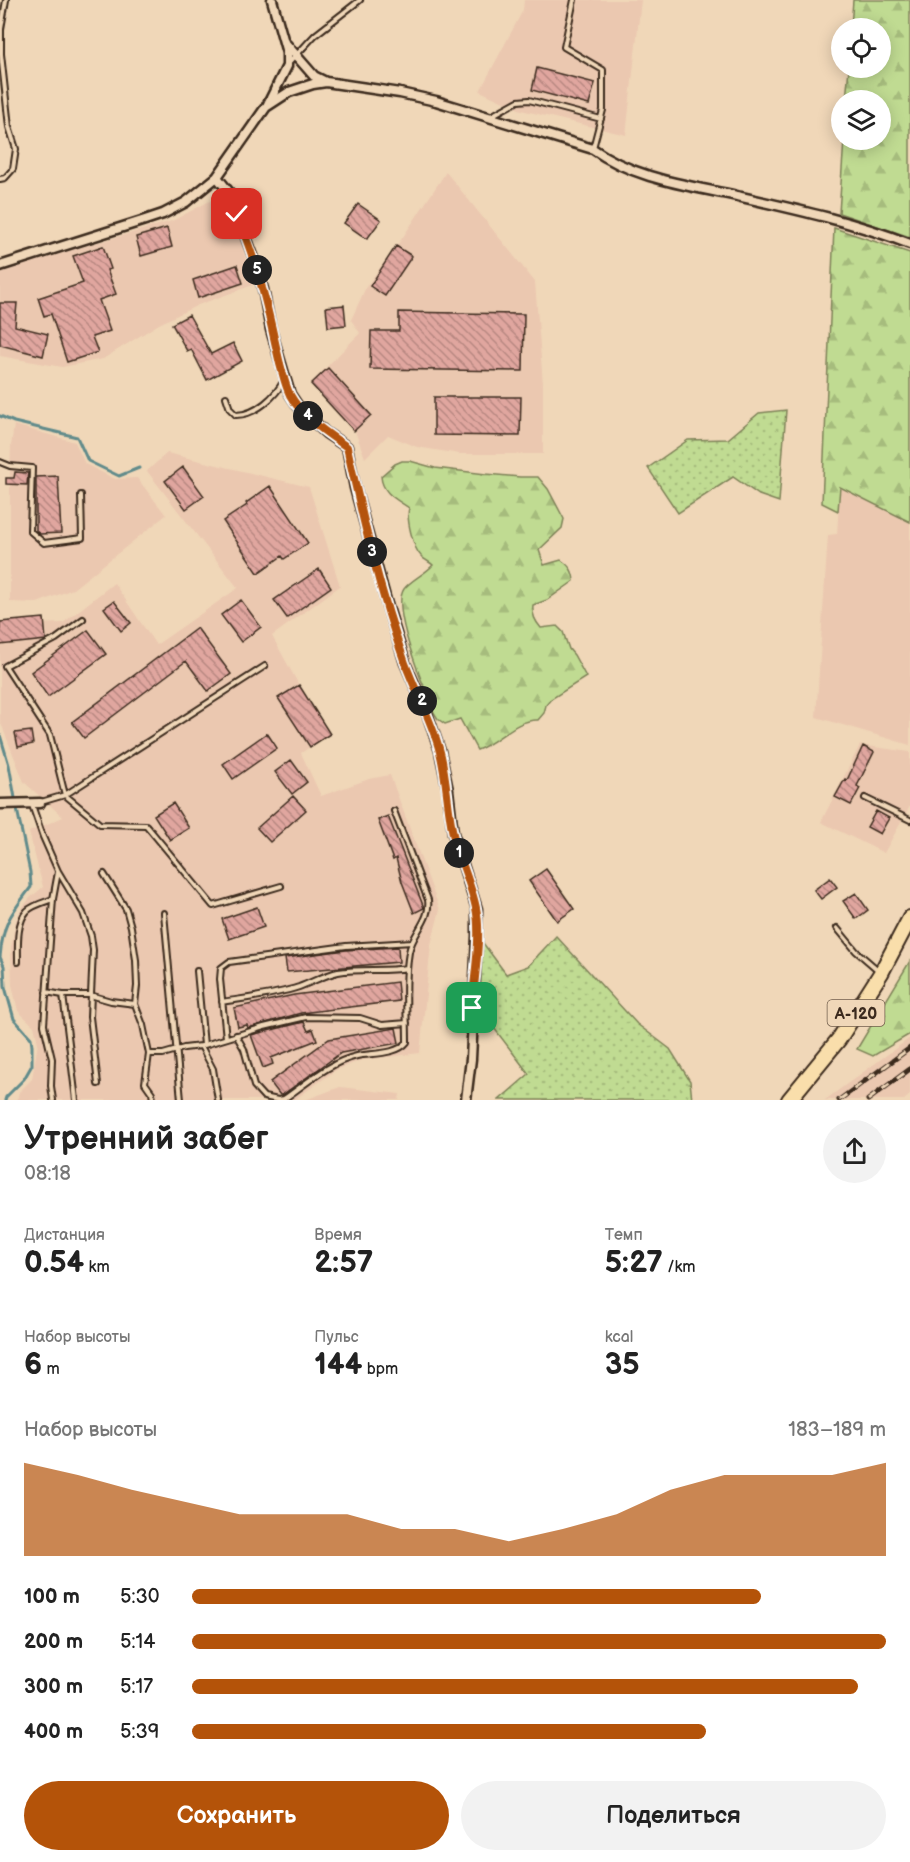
<!DOCTYPE html>
<html lang="ru">
<meta charset="utf-8">
<style>
:root{--surface:#fff;--page:#f2f2f2;--text:#222;--muted:#767676;--accent:#b45309}
body{margin:0;font-family:"Balsamiq Sans",sans-serif;background:var(--page);color:var(--text);height:100vh;display:flex;flex-direction:column;font-size:22px;white-space:nowrap}
*{box-sizing:border-box;margin:0}
p{font-size:20px;color:var(--muted)}
.icon{flex:none;width:33px;height:33px;fill:none;stroke:currentColor;stroke-width:2;stroke-linecap:round;stroke-linejoin:round}
.map{position:relative;height:1100px;overflow:hidden}
.side{display:flex;flex-direction:column;background:var(--surface);flex:1}
.side>*{flex:none}
.controls{position:absolute;left:831px;top:18px;display:grid;gap:12px}
.controls a{display:grid;place-items:center;width:60px;height:60px;border-radius:50%;background:var(--surface);box-shadow:0 3px 15px #0003;font-size:30px}
.pin{position:absolute;display:grid;place-items:center;width:51px;height:51px;color:#fff;margin:-26px;border-radius:12px;box-shadow:0 3px 9px #0006}
.km{position:absolute;width:30px;height:30px;margin:-15px;border-radius:50%;background:#222;color:#fff;font-size:16px;line-height:30px;text-align:center}
.round{display:grid;place-items:center;flex:none;width:63px;height:63px;border-radius:32px;background:var(--page)}
.head{display:flex;align-items:center;justify-content:space-between;height:102px;padding:0 24px}
h1{font-size:33px;font-weight:700;line-height:45px}
.stats{display:grid;grid-template-columns:repeat(3,1fr);gap:9px;height:102px;padding:6px 24px}
.stats div{display:grid;align-content:center}
.stats b{font-size:30px;font-weight:700}
.stats small{font-size:16px;font-weight:400}
.stats p{font-size:16px}
.chart{height:168px;padding:12px 24px}
.chart p{display:flex;justify-content:space-between}
.chart svg{width:100%;height:108px;margin-top:6px;fill:var(--accent);opacity:.7}
.action{display:flex;gap:12px;margin-top:auto;padding:12px 24px}
.action a{flex:1;height:69px;border-radius:36px;background:var(--accent);color:#fff;font-size:24px;font-weight:700;line-height:69px;text-align:center}
.action a+a{background:var(--page);color:var(--text)}
ul{padding:0 24px;list-style:none;font-size:20px}
li{display:grid;grid-template-columns:96px 72px 1fr;align-items:center;height:45px}
li i{height:15px;border-radius:8px;background:var(--accent)}
.map>svg:first-child{display:block}
</style>
<div class="map">
<svg width="910" height="1100" viewBox="0 0 910 1100">
<defs>
<pattern id="forest-firs" width="22" height="20" patternUnits="userSpaceOnUse" patternTransform="scale(1.5)"><rect width="22" height="20" fill="#c0db92"/><path d="M5 1l3.5 6h-7zM16 11l3.5 6h-7z" fill="#a6bc7d"/></pattern>
<pattern id="garden-dots" width="8" height="8" patternUnits="userSpaceOnUse" patternTransform="scale(1.5)"><rect width="8" height="8" fill="#c0db92"/><path d="M2 2h.1M6 6h.1" fill="none" stroke="#a6bc7d" stroke-width="1.8" stroke-linecap="round"/></pattern>
<pattern id="building-back-hatch" width="6" height="6" patternUnits="userSpaceOnUse" patternTransform="scale(1.5)"><rect width="6" height="6" fill="#e0a69f"/><path d="M-1 5l2 2M0 0l6 6M5-1l2 2" fill="none" stroke="#b78781"/></pattern>
</defs>
<rect width="100%" height="100%" fill="#f0d7b8"/>
<filter id="ink" filterUnits="userSpaceOnUse"><feTurbulence type="fractalNoise" baseFrequency=".0167" numOctaves="2"/><feDisplacementMap in="SourceGraphic" scale="12" xChannelSelector="R" yChannelSelector="G"/><feConvolveMatrix kernelMatrix="1 2 1 2 8 2 1 2 1" color-interpolation-filters="sRGB"/></filter>
<g filter="url(#ink)">
<!-- built -->
<path fill="#ebc8b0" d="M 524,0 L 641,0 L 626,135 L 521,110 L 480,91 L 523,10 Z
M 446,172 L 535,282 L 543,384 L 543,454 L 460,454 L 417,447 L 388,435 L 365,458 L 355,431 L 310,384 L 360,333 L 351,320 L 366,287 L 403,237 Z
M 223,194 L 242,245 L 253,285 L 198,305 L 159,324 L 103,359 L 62,367 L 0,356 L 0,273 L 72,250 L 172,221 Z
M 14,425 L 75,442 L 85,464 L 115,479 L 137,478 L 166,515 L 73,589 L 37,603 L 10,602 L 10,471 L 11,446 Z
M 167,453 L 309,487 L 340,586 L 272,636 L 299,685 L 330,734 L 301,753 L 321,796 L 369,779 L 390,775 L 440,910 L 431,944 L 420,1053 L 362,1060 L 336,1070 L 294,1100 L 17,1100 L 19,1092 L 32,1079 L 38,1043 L 34,1026 L 18,1011 L 12,985 L 11,947 L 16,921 L 22,908 L 30,898 L 43,887 L 29,832 L 63,817 L 24,782 L 0,721 L 0,625 L 63,623 L 114,583 L 156,645 L 238,588 L 147,471 Z
M 840,486 L 910,522 L 910,745 L 816,717 L 828,535 L 837,534 Z
M 860,745 L 910,752 L 910,806 L 884,853 L 821,822 Z
M 910,1038 L 910,1095 L 904,1100 L 825,1100 Z
M 340,1087 L 400,1094 L 399,1100 L 305,1100 Z"/>
<!-- forest -->
<path fill="url(#forest-firs)" stroke="#7e8258" stroke-width="1.5" d="M 853,0 L 910,0 L 910,237 L 839,213 L 844,140 L 880,140 L 880,100 L 846,100 L 849,68 L 880,68 L 880,28 L 851,28 Z
M 834,228 L 910,253 L 910,522 L 840,487 L 838,511 L 822,503 Z
M 402,461 L 410,461 L 435,468 L 486,474 L 520,477 L 538,477 L 548,489 L 564,519 L 562,528 L 539,550 L 544,565 L 561,560 C 570,566 573,571 574,581 L 547,600 L 533,605 C 532,615 535,621 541,628 L 557,626 L 563,632 L 569,649 L 574,655 L 586,677 L 551,699 L 546,705 L 544,713 L 538,720 C 515,719 498,743 477,750 L 460,719 L 445,724 L 438,719 L 433,711 C 425,688 390,609 404,589 C 411,580 425,574 433,565 C 430,562 424,560 421,556 C 413,548 406,519 409,508 C 396,499 382,493 381,476 L 395,464 Z
M 910,961 L 910,1034 L 873,1056 L 857,1049 Z"/>
<!-- garden -->
<path fill="url(#garden-dots)" stroke="#7e8258" stroke-width="1.5" d="M 786,410 L 779,502 L 759,495 L 733,477 L 678,513 L 648,468 L 688,440 L 728,439 L 759,413 Z
M 556,936 L 637,1024 L 670,1049 L 690,1081 L 692,1100 L 499,1100 L 529,1074 L 475,1003 L 483,943 L 506,974 L 528,966 Z"/>
<g fill="none" stroke-linecap="round" stroke-linejoin="round">
<!-- stream -->
<path stroke="#618b8b" stroke-width="3" d="M 0,416 L 14,422 L 77,437 L 88,461 L 119,476 L 139,468
M 0,735 L 9,765 L 15,798
M 0,957 L 4,966 L 5,987 L 14,1019 L 31,1038 L 32,1046 L 32,1065 L 24,1079 L 6,1097 L 5,1100
M 0,957 C 3,922 11,914 31,887 L 30,872 L 17,809"/>
</g>
<!-- building -->
<path fill="url(#building-back-hatch)" stroke="#3b2a1e" stroke-width="1.5" d="M 537,68 L 595,83 L 589,105 L 532,90 Z
M 358,204 L 381,220 L 367,239 L 344,223 Z
M 167,228 L 172,247 L 141,256 L 136,237 Z
M 103,246 L 111,269 L 107,270 L 116,294 L 99,300 L 110,331 L 92,337 L 98,352 L 67,362 L 51,314 L 44,316 L 38,298 L 83,283 L 73,256 Z
M 396,246 L 412,256 L 385,296 L 370,286 Z
M 237,265 L 243,283 L 198,298 L 193,280 Z
M 0,303 L 17,303 L 15,326 L 48,334 L 43,356 L 0,345 Z
M 344,305 L 346,325 L 328,327 L 326,307 Z
M 399,312 L 524,314 L 523,371 L 370,369 L 371,331 L 399,331 Z
M 189,315 L 211,354 L 233,343 L 242,361 L 207,380 L 191,349 L 187,351 L 172,324 Z
M 328,368 L 371,415 L 354,431 L 311,384 Z
M 434,397 L 521,397 L 520,436 L 434,435 Z
M 183,467 L 204,496 L 186,509 L 165,481 Z
M 15,472 L 28,473 L 27,485 L 6,484 L 6,478 L 14,478 Z
M 58,476 L 61,533 L 40,534 L 36,531 L 36,477 Z
M 270,486 L 308,543 L 284,559 L 282,556 L 258,573 L 223,521 L 247,505 L 246,503 Z
M 319,569 L 331,587 L 287,618 L 274,600 Z
M 241,600 L 261,627 L 241,642 L 221,615 Z
M 114,601 L 131,623 L 121,631 L 104,608 Z
M 44,618 L 46,640 L 0,645 L 0,622 Z
M 197,628 L 231,674 L 208,691 L 186,661 L 84,738 L 72,722 Z
M 88,630 L 106,654 L 48,697 L 31,672 Z
M 299,685 L 330,734 L 310,747 L 278,698 Z
M 31,731 L 33,744 L 18,747 L 15,733 Z
M 267,733 L 277,748 L 233,779 L 223,764 Z
M 863,746 L 874,752 L 857,786 L 860,788 L 851,805 L 835,797 L 845,779 L 847,780 Z
M 291,760 L 307,782 L 292,794 L 275,772 Z
M 293,796 L 306,810 L 270,842 L 257,828 Z
M 173,803 L 189,828 L 170,840 L 154,815 Z
M 876,811 L 889,818 L 880,834 L 867,827 Z
M 388,816 L 424,908 L 414,913 L 402,882 L 396,858 L 393,860 L 378,820 Z
M 546,869 L 574,909 L 557,921 L 529,881 Z
M 830,878 L 837,887 L 821,899 L 814,890 Z
M 856,893 L 868,910 L 856,919 L 843,901 Z
M 257,907 L 264,927 L 229,939 L 222,919 Z
M 398,947 L 399,962 L 287,972 L 285,958 L 346,950 Z
M 397,982 L 399,1001 L 301,1013 L 248,1028 L 247,1025 L 238,1027 L 234,1008 L 294,995 Z
M 304,1022 L 308,1031 L 313,1029 L 317,1040 L 271,1058 L 273,1064 L 263,1068 L 251,1035 Z
M 396,1028 L 399,1043 L 341,1053 L 282,1095 L 280,1095 L 270,1082 L 329,1039 Z"/>
<g fill="none" stroke-linecap="round" stroke-linejoin="round">
<!-- lane casing -->
<g stroke="#3b2a1e" stroke-width="8">
<path id="lane" d="M 574,0 L 564,47 L 603,70 L 603,110 L 593,148
M 289,63 L 315,35 L 360,0
M 491,116 L 518,101 L 529,100 L 601,119
M 0,179 L 5,178 L 13,169 L 16,149 L 9,127 L 1,54 L 1,29 L 6,0
M 226,397 L 230,409 L 236,415 C 256,415 276,396 284,380
M 0,462 L 10,466 L 32,468 L 30,531 L 44,543 L 82,538 L 81,495
M 83,619 L 56,639 L 5,666 L 50,735 L 65,795 L 265,666
M 865,798 L 910,820
M 41,802 L 65,795 L 100,824 L 146,825 L 213,906 L 281,886
M 32,805 L 43,837 L 58,871 L 83,913 L 91,936 L 93,950 L 90,1017 L 98,1084
M 104,874 L 126,909 L 131,927 L 136,960 L 137,986 L 135,1004 L 143,1025 L 149,1054 L 145,1083 L 152,1093 L 153,1100
M 164,913 L 181,1100
M 837,928 L 856,951 L 878,970
M 18,962 C 18,947 16,923 27,911 C 33,905 45,902 53,899
M 197,971 L 204,1045
M 46,992 L 63,995 L 90,995 L 111,1001 L 135,1004
M 63,995 L 76,1100
M 222,1002 C 248,998 274,995 299,987 C 313,982 324,975 338,972 C 361,968 385,972 407,968
M 236,1035 L 244,1049 L 254,1086 L 264,1097 L 278,1100
M 226,1038 L 220,979 L 221,968 L 229,962 L 346,946 L 412,942
M 201,1046 L 213,1069 L 218,1100
M 149,1054 L 163,1054 L 184,1048 L 201,1046 L 264,1027 L 306,1017 L 360,1018 L 382,1025 L 407,1023
M 53,1100 L 51,1086 L 52,1059 L 44,1025 L 53,899 L 58,872
M 278,1100 L 284,1099 C 307,1083 330,1062 357,1056 C 372,1053 397,1055 407,1042 C 407,1013 404,981 409,952 C 413,932 431,920 428,900 L 394,811"/>
</g>
<!-- street casing -->
<g stroke="#3b2a1e" stroke-width="13">
<path id="street" d="M 286,44 L 314,76 L 326,82
M 268,104 L 287,66 L 287,53 L 272,0
M 217,177 L 229,192 L 255,261 L 263,289 L 271,330 L 290,394 L 298,406 L 311,419 L 326,433 L 347,447 L 355,488 L 387,604 L 405,663 L 427,713 L 440,751 L 448,790 L 453,833 L 477,909 L 477,936 L 471,1059 L 466,1100
M 0,266 L 145,220 L 163,214 L 186,202 L 217,177 L 266,107 L 289,92 L 313,84 L 326,82 L 353,86 L 400,93 L 436,101 L 593,149 C 635,179 687,185 737,196 C 795,209 854,222 910,244
M 0,804 L 40,803"/>
</g>
<!-- primary casing -->
<g stroke="#3b2a1e" stroke-width="18">
<path id="primary" d="M 789,1100 L 839,1039 L 881,973 L 910,918"/>
</g>
<!-- lane -->
<use href="#lane" stroke="#f0d7b8" stroke-width="4"/>
<!-- street -->
<use href="#street" stroke="#f0d7b8" stroke-width="8"/>
<!-- primary -->
<use href="#primary" stroke="#f9deab" stroke-width="14"/>
<!-- rail casing -->
<g stroke="#3b2a1e" stroke-width="5">
<path id="rail" d="M 839,1100 L 910,1048
M 868,1100 L 910,1069"/>
</g>
<!-- rail -->
<use href="#rail" stroke="#f0d7b8" stroke-width="3" stroke-dasharray="9" stroke-linecap="butt"/>
</g>
</g>
<g fill="none" stroke-linecap="round" stroke-linejoin="round" filter="url(#ink)">
<!-- route casing -->
<g stroke="#fff" stroke-width="12">
<path id="route" d="M 237,214 C 246,238 256,263 262,288 C 269,313 274,339 280,364 C 283,374 285,385 290,395 C 302,417 327,433 347,447 C 363,520 380,593 405,663 C 416,693 432,721 440,752 C 447,779 447,807 453,834 C 459,859 471,883 476,908 C 482,936 474,978 472,1008"/>
</g>
<!-- route -->
<use href="#route" stroke="#b45309" stroke-width="8"/>
</g>
<g text-anchor="middle" stroke-width="5" stroke-linejoin="round" paint-order="stroke">
<!-- shield labels -->
<rect fill="#f0d7b8" stroke="#715e4c" stroke-width="1.5" x="827.5" y="1000" width="57" height="26" rx="4.5"/>
<g font-size="16" font-weight="bold" fill="#3b2a1e">
<text x="856" y="1019">А-120</text>
</g>
</g>
</svg>
<div class="controls">
<a><svg class="icon" aria-label="locate" viewBox="0 0 24 24"><circle cx="12" cy="12" r="6"/><path d="M12 2v4M12 18v4M2 12h4M18 12h4"/></svg></a>
<a><svg class="icon" aria-label="layers" viewBox="0 0 24 24"><path d="M12 4l9 5-9 5-9-5zM3 14l9 5 9-5"/></svg></a>
</div>
<div class="pin" style="left:472px;top:1008px;background:#1e9e55"><svg class="icon" aria-label="arrive" viewBox="0 0 24 24"><path d="M6 21V4h12l-3 4 3 4H6"/></svg></div>
<div class="pin" style="left:237px;top:214px;background:#d93025"><svg class="icon" aria-label="check" viewBox="0 0 24 24"><path d="M5 12l5 5 9-10"/></svg></div>
<b class="km" style="left:459px;top:853px">1</b>
<b class="km" style="left:422px;top:701px">2</b>
<b class="km" style="left:372px;top:552px">3</b>
<b class="km" style="left:308px;top:416px">4</b>
<b class="km" style="left:257px;top:270px">5</b>
</div>
<section class="side">
<div class="head"><div><h1>Утренний забег</h1><p>08:18</p></div><a class="round"><svg class="icon" aria-label="share" viewBox="0 0 24 24"><path d="M12 15V3M7 8l5-5 5 5M5 13v7h14v-7"/></svg></a></div>
<div class="stats">
<div><p>Дистанция</p><b>0.54<small> km</small></b></div>
<div><p>Время</p><b>2:57</b></div>
<div><p>Темп</p><b>5:27<small> /km</small></b></div>
</div>
<div class="stats">
<div><p>Набор высоты</p><b>6<small> m</small></b></div>
<div><p>Пульс</p><b>144<small> bpm</small></b></div>
<div><p>kcal</p><b>35</b></div>
</div>
<div class="chart"><p><span>Набор высоты</span>183–189 m</p>
<svg viewBox="0 0 160 44" preserveAspectRatio="none"><path d="M0 44V6L10 11L20 17L30 22L40 27L50 27L60 27L70 33L80 33L90 38L100 33L110 27L120 17L130 11L140 11L150 11L160 6V44z"/></svg>
</div>
<ul>
<li><b>100 m</b>5:30<i style="width:82%"></i></li>
<li><b>200 m</b>5:14<i style="width:100%"></i></li>
<li><b>300 m</b>5:17<i style="width:96%"></i></li>
<li><b>400 m</b>5:39<i style="width:74%"></i></li>
</ul>
<div class="action"><a>Сохранить</a><a>Поделиться</a></div>
</section>
